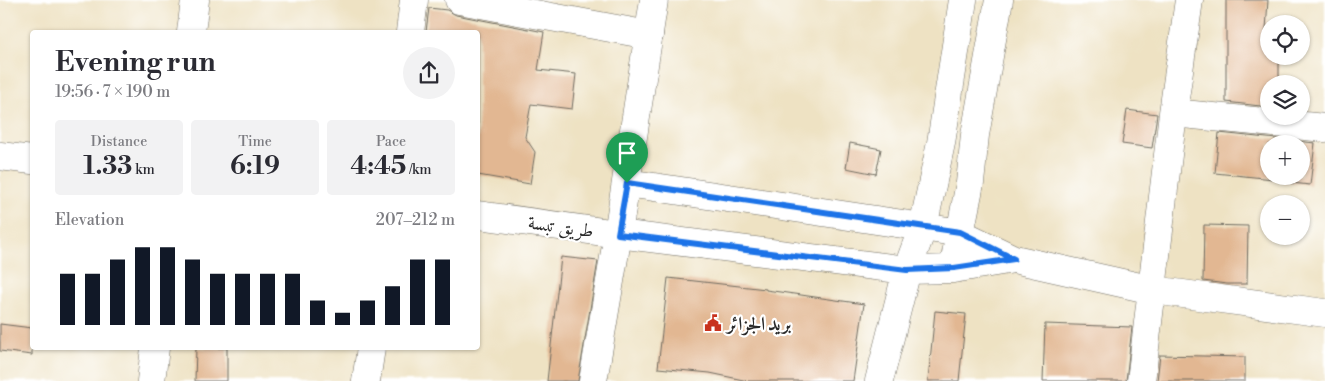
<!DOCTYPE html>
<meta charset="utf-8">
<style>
:root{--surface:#fff;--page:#f2f2f3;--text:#2b2b33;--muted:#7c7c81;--accent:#111827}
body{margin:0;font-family:"Libre Bodoni",Amiri,serif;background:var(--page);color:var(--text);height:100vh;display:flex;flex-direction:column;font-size:19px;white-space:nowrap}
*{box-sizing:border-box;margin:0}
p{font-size:16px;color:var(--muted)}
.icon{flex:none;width:28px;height:28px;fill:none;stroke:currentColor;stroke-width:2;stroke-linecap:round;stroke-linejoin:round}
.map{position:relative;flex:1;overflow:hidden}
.drawer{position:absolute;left:30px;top:30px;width:450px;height:320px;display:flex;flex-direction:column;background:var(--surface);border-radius:5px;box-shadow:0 1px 4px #0004}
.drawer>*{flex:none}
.tools{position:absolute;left:1260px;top:15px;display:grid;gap:10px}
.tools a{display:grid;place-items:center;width:50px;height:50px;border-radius:50%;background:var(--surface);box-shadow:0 1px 4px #0004;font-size:25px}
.pin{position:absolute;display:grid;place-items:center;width:42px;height:42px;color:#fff;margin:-51px -21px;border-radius:50% 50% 50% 0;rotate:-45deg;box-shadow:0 0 5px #0007}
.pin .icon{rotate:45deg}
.round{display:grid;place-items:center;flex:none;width:52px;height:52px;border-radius:26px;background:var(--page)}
.summary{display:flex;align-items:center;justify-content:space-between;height:85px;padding:0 25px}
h1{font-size:28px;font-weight:800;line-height:38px}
.metrics{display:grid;grid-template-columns:repeat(3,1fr);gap:8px;height:85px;padding:5px 25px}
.metrics div{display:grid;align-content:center;border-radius:5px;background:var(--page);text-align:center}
.metrics b{font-size:25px;font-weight:800}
.metrics small{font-size:14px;font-weight:400}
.metrics p{font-size:14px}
.chart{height:140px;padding:10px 25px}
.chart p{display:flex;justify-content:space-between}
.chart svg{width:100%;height:90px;margin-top:5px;stroke:var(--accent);stroke-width:6}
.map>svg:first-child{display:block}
</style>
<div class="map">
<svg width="1325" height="381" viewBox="0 0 1325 381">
<rect width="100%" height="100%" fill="#fff"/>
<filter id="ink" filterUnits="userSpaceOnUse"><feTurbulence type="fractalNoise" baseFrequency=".02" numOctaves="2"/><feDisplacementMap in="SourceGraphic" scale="10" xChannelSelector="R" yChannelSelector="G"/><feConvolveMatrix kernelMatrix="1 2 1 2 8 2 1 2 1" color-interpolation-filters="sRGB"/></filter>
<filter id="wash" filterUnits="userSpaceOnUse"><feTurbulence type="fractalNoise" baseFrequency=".0096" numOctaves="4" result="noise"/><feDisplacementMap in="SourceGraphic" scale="20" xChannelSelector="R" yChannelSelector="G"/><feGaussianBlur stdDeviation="1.12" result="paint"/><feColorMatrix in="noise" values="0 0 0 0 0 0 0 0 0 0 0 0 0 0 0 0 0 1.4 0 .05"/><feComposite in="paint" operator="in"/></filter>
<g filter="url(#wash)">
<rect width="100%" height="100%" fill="#eee2c3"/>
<g id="blocks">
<!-- building -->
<path fill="#e2b792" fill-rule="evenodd" d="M 1226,0 L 1268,0 L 1265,44 L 1269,42 L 1269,56 L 1279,56 L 1279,84 L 1269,84 L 1269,107 L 1226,102 Z
M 429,8 L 447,10 L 456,15 L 544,32 L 538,70 L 576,74 L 572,109 L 531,104 L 525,137 L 535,152 L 530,184 L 478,175 L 478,32 L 426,32 Z
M 1127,110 L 1157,114 L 1152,148 L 1122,144 Z
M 1219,133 L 1315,143 L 1310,185 L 1283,182 L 1283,180 L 1215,173 ZM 1269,144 L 1301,144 L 1301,176 L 1269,176 Z
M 850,143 L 881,149 L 876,174 L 846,168 Z
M 1204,225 L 1248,226 L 1247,284 L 1227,284 L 1203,281 Z
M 561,257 L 598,261 L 578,381 L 547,381 Z
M 668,278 L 766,289 L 766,290 L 864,304 L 853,381 L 748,381 L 710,373 L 658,368 Z
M 935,311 L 966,314 L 959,381 L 928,381 Z
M 0,324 L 32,328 L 32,355 L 0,351 Z
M 1045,324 L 1132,327 L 1126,381 L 1043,381 Z
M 196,348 L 227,348 L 227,381 L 195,381 Z
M 1160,355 L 1245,357 L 1245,381 L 1157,381 Z"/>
</g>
</g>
<g filter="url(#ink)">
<use href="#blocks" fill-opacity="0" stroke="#6f6b60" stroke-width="1"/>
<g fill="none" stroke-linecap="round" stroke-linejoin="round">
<!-- minor casing -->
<g stroke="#6f6b60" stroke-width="29">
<path id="minor" d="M 459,0 L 649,35
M 963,0 L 941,143 L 923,227 L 960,233 L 1014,259 L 1153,290 L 1325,313
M 191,32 L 195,0
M 410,32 L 414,0
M 1173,113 L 1325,128
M 953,269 L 970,183 L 975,135 L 999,0
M 907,270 L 953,269 L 1014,259
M 151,381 L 155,348
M 366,381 L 371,348
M 593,381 L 618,234
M 1141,381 L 1173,113 L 1189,0"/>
</g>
<!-- major casing -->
<g stroke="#6f6b60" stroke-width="29">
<path id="major" d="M 0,156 L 32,160
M 627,183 L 923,227 L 907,270 L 879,381
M 478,215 L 618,234 L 654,0
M 618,234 L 907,270"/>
</g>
<!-- minor -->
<use href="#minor" stroke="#fff" stroke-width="28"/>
<!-- major -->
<use href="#major" stroke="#fff" stroke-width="28"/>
</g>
</g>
<g fill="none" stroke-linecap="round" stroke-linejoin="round" filter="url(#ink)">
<!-- route casing -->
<g stroke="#fff" stroke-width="10">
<path id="route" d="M 627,183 L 960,232 L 1014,259 L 954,268 L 907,270 L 618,234 Z"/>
</g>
<!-- route -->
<use href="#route" stroke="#1a73e8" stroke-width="6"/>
</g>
<!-- icons -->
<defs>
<g id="civic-bare" transform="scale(1.35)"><path d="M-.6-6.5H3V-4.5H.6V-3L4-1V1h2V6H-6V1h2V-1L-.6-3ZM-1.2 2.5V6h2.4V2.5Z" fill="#c8321e" stroke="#fff" stroke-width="2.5" paint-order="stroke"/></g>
</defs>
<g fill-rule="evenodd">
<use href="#civic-bare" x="713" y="323"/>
</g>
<g text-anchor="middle" stroke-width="4.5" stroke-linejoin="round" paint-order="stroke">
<!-- street labels -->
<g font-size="19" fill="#2b2b2b" stroke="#fff">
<text transform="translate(561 226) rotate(8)" y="7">طريق تبسة</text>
</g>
<!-- poi labels -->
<g font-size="19" font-weight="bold" fill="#2b2b2b" stroke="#fff" text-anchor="start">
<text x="727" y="330">بريد الجزائر</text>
</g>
</g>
</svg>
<div class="tools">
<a><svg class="icon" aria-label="locate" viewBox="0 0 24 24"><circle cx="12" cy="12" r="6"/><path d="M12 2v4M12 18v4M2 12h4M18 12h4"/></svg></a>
<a><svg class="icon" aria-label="layers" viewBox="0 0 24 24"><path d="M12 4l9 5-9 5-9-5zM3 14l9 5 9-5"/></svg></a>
<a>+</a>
<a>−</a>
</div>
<div class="pin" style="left:627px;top:183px;background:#1e9e55"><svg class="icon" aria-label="arrive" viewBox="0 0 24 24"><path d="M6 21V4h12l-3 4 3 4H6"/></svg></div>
<section class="drawer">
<div class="summary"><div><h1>Evening run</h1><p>19:56 · 7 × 190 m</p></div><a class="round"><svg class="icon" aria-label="share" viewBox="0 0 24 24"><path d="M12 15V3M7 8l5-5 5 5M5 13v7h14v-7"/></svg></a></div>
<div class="metrics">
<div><p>Distance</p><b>1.33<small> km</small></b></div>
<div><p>Time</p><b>6:19</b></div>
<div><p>Pace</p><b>4:45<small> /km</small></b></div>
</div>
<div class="chart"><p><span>Elevation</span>207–212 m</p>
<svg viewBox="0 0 160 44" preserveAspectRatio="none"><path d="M5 44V19M15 44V19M25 44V12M35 44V6M45 44V6M55 44V12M65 44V19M75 44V19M85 44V19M95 44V19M105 44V32M115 44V38M125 44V32M135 44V25M145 44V12M155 44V12"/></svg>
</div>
</section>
</div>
